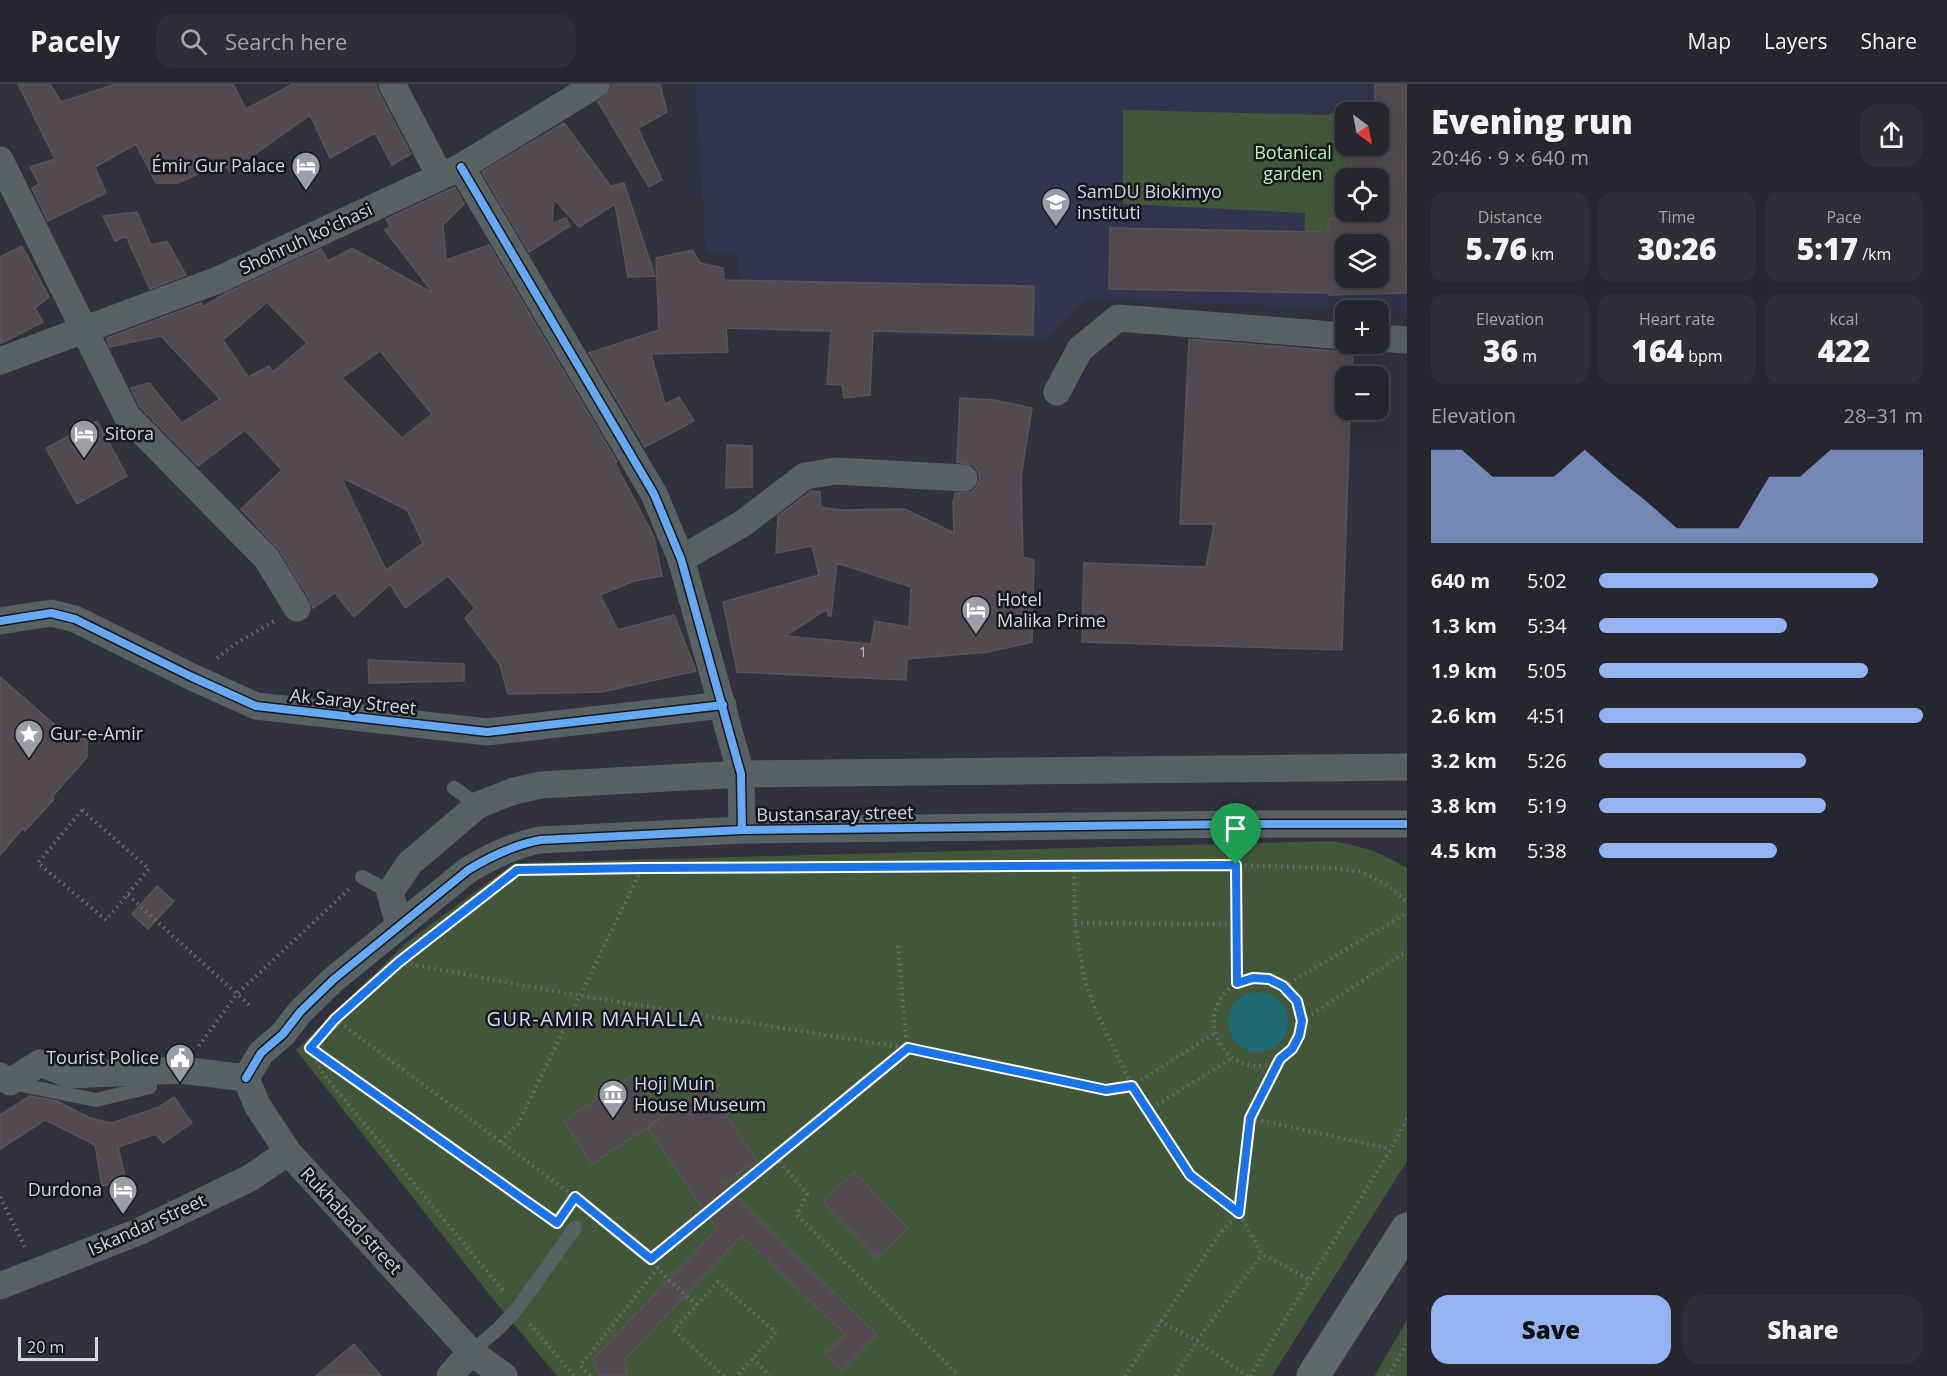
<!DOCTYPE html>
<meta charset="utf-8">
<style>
:root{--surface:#25262e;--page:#2d2e36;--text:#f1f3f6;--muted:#a3a5aa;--line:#42434a;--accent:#95b2f1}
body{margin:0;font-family:"Open Sans",sans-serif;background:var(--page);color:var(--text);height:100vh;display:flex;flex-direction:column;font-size:22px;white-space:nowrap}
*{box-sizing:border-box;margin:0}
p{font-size:20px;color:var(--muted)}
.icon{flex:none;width:33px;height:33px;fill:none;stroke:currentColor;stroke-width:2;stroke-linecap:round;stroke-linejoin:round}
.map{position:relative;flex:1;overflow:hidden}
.drawer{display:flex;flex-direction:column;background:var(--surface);width:540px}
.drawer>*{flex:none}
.needle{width:39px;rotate:148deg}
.controls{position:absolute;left:1335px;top:18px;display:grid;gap:12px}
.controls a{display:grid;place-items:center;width:54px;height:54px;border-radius:12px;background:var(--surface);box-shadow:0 6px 24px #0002,0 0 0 2px var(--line);font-size:30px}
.scale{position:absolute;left:18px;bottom:15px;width:80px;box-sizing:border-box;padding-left:6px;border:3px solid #d4d7e3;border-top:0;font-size:16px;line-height:21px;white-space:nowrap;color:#d4d7e3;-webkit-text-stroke:4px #161820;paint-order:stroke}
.pin{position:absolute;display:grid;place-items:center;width:51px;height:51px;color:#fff;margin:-62px -26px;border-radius:50% 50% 50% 0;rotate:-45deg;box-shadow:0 0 6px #0007}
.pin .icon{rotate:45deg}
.round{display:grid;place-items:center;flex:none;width:63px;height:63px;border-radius:18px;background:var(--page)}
.overview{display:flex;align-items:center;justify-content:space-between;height:102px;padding:0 24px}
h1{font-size:33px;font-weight:800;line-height:45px}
.figures{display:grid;grid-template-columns:repeat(3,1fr);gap:9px;height:102px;padding:6px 24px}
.figures div{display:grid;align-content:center;border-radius:15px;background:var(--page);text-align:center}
.figures b{font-size:30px;font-weight:800}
.figures small{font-size:16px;font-weight:400}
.figures p{font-size:16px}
.chart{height:168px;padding:12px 24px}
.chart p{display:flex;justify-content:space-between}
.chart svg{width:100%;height:108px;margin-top:6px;fill:var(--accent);opacity:.7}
.cta{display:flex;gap:12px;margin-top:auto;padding:12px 24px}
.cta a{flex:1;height:69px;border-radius:18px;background:var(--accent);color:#111;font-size:24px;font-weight:800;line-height:69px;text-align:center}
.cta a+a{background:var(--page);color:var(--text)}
ul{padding:0 24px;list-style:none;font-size:20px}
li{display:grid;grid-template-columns:96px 72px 1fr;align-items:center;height:45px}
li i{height:15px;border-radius:8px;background:var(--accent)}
header{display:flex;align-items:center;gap:36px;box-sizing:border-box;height:84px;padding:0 30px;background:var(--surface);border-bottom:2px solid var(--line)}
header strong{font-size:28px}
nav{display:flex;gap:33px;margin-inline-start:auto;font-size:21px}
.search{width:420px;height:54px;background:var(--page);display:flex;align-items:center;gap:15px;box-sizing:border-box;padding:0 21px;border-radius:18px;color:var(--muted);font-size:22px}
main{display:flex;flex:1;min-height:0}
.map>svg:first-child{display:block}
</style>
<header>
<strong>Pacely</strong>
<div class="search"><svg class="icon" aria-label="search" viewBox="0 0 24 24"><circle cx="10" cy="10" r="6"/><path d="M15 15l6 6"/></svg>Search here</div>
<nav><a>Map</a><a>Layers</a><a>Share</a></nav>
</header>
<main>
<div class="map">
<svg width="1407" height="1292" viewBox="0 0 1407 1292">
<rect width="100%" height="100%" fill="#31323d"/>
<!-- built -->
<path fill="#32354d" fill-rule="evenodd" d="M 695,0 L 1407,0 L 1407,227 L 1087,215 L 1046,255 L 739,247 L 738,170 L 706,169 ZM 1346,28 L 1378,28 L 1378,62 L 1346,62 ZM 1346,94 L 1378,94 L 1378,128 L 1346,128 ZM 1346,160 L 1378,160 L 1378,194 L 1346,194 Z"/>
<!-- green -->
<path fill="#42573a" d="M 1351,21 L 1351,28 L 1346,28 L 1346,62 L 1351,62 L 1352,94 L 1346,94 L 1346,128 L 1376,128 L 1376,134 L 1328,135 L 1328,152 L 1304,177 L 1305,129 L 1123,120 L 1123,26 L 1328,31 Z
M 1332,757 C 1364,763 1380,768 1407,784 L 1407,1077 L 1272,1292 L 557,1292 L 489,1210 L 296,966 L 407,858 L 514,779 Z
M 1407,1236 L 1407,1292 L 1375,1292 L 1375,1291 Z"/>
<!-- water -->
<path fill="#1f6975" d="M1228 938a30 30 0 1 1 60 0a30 30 0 1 1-60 0Z"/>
<!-- building -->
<path fill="#524a4f" stroke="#585559" stroke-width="1.5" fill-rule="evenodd" d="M 18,0 L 50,0 L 61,18 L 116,0 L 233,0 L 246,25 L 293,0 L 376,0 L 378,7 L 411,70 L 392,81 L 375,49 L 330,74 L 310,31 L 230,88 L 223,78 L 178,99 L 156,99 L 136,60 L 95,83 L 106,109 L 48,137 L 32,104 L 39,100 L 30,83 L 55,75 Z
M 613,0 L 660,0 L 667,28 L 638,44 L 662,96 L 649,103 L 598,18 L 610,8 Z
M 1375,0 L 1407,0 L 1407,209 L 1329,211 L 1329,209 L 1109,205 L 1110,144 L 1328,148 L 1328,135 L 1376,134 L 1376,128 L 1378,128 L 1378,94 L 1352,94 L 1351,62 L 1378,62 L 1378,28 L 1351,28 L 1351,21 L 1375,21 ZM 1346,160 L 1378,160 L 1378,194 L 1346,194 Z
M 564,39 L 612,104 L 612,102 L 624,99 L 655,192 L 628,193 L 615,120 L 579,143 L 554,115 L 552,139 L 566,134 L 570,142 L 529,168 L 482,88 Z
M 455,103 L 464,120 L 443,141 L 446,176 L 489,161 L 617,378 L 615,379 L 654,453 L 662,492 L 634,497 L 600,511 L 618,546 L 674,531 L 696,587 L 602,608 L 508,610 L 500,582 L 501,582 L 465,534 L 475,524 L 448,492 L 405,524 L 390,500 L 354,533 L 335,509 L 313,524 L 310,516 L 280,467 L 241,425 L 282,386 L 245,346 L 198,382 L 140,323 L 131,304 L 149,299 L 182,339 L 220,315 L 161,252 L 110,263 L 108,259 L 107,254 L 201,219 L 203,223 L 222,211 L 321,165 L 328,177 L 352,164 L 433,209 L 385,146 L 390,143 L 386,135 ZM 267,218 L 307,259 L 273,288 L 269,282 L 248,293 L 223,256 ZM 380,267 L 432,330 L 402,354 L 342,294 ZM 341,393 L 407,426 L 423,459 L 386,486 Z
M 137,128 L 151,161 L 167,157 L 186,191 L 150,205 L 126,152 L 115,157 L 103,132 Z
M 22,162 L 49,213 L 35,224 L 43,238 L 0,260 L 0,173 Z
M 692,166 L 700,179 L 723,184 L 724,196 L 1034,202 L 1033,251 L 873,247 L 870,311 L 844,314 L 842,301 L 827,300 L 831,247 L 726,244 L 728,268 L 651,270 L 665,320 L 679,313 L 694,337 L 645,363 L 589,269 L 659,246 L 656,174 Z
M 1189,255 L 1345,268 L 1353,266 L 1352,292 L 1346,292 L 1346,326 L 1350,326 L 1342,566 L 1082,558 L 1084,479 L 1206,483 L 1214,440 L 1180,440 Z
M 960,314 L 995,316 L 1032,324 L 1021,393 L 1023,473 L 1034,476 L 1032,558 L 988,568 L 907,575 L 906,596 L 737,588 L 723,518 L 819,491 L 812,462 L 776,469 L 778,432 L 811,407 L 820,408 L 821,423 L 838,426 L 905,425 L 954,449 L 953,417 L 954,417 L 955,409 L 972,408 L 977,402 L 980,394 L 978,387 L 973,381 L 957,378 ZM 837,479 L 911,503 L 909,543 L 875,537 L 871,560 L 785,552 L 827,525 L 828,532 L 831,532 Z
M 97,337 L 127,392 L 77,420 L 46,364 Z
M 727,361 L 752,362 L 752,403 L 726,404 Z
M 368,576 L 464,580 L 464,597 L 369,599 Z
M 0,593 L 71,655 L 87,655 L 87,673 L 52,713 L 54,715 L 25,747 L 23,744 L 0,771 Z
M 157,802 L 174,817 L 148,845 L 132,830 Z
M 635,990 L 663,1033 L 707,1003 L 757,1077 L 723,1100 L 877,1251 L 842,1287 L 825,1270 L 846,1251 L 742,1152 L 625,1275 L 627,1292 L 599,1292 L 593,1275 L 717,1145 L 648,1044 L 660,1035 L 592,1080 L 564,1037 Z
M 30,1012 L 57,1017 L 90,1034 L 112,1039 L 159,1023 L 174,1013 L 192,1039 L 163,1059 L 156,1050 L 118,1063 L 126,1097 L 102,1102 L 95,1061 L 45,1036 L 0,1065 L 0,1031 Z
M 854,1088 L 908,1144 L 877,1174 L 823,1118 Z
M 354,1260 L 381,1292 L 316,1292 Z"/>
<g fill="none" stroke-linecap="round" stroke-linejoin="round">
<!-- path -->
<path stroke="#686e70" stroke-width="4" stroke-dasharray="1.5 4.5" stroke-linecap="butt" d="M 217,574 L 235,560 L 276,536
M 82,726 L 149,785 L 106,836 L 38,779 Z
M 1074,781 L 1075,839 L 1084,894 L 1097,929 L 1132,1002 L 1189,1091 L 1239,1129 L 1262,1170 L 1310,1196
M 1236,781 L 1237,899
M 537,786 L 642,784 L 1236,781 L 1332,784 L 1362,788 L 1387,801 L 1407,818
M 128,811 L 249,921
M 452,837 L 493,805
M 1075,839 L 1237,840
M 399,878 L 581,912 L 907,964 L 1106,1006 L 1132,1002 L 1215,949
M1214 938a44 44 0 1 1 88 0a44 44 0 1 1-88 0Z
M 376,898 L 335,935 L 310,964 L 324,991 L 504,1208
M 1284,902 L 1407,829
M 335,935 L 575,1113 L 566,1125
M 1302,937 L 1407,867
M 199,962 L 236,911 L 349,805
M 311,964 L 557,1139
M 1147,1027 L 1232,974
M 1250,1034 L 1391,1065
M 501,1058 L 518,1040 L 642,784
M 776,1073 L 807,1110 L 797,1131 L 959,1292
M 0,1113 L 25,1163
M 575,1113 L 651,1175
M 697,1221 L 668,1196 L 651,1175 L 907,964 L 898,861
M 1160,1237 L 1197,1257 L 1247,1292
M 530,1240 L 574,1292
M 753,1274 L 770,1292
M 590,1292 L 580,1282 L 658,1184
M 724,1292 L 674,1246 L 718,1198 L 776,1248 L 737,1292
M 1125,1292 L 1220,1149 L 1239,1129 L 1250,1034 L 1280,975
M 1175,1292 L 1197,1257 L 1262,1170
M 1250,1292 L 1391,1065 L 1407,1035
M 1388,1292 L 1407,1260"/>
<!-- service -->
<path stroke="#596262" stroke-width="14" d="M 454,704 L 478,721
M 362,793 L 390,808
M 12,999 L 96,1016 L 150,1003
M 471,1268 L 498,1245 L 517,1225 L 575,1144"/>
<!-- minor -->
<path stroke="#596262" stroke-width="27" d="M 392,0 L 440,92
M 0,76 L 127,332 L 267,475 L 297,524
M 461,83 L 654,410 L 681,475 L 741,690 L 742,746
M 1378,254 L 1407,256
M 0,277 L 218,196 L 461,83 L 597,0
M 1057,308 L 1080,265 L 1118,234 L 1346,252
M 681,475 L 742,440 L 805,392 L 836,387 L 964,394
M 0,537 L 51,529 L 75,535 L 192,593 L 256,622 L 487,648 L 723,621
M 399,842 L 390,808 L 410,779 L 478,721 L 514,707 L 541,701 L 741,690 L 1407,683
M 0,992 L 10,998 L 40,979 L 70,991 L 181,986 L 246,994
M 246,994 L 261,969 L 283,950 L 300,928 L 334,895 L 468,786 C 491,772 514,761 540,756 L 742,746 L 1247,740 L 1407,740
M 246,994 L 257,1021 L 288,1068 L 471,1268 L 504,1292
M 0,1202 L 138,1148 L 250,1094 L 288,1068
M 450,1292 L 471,1268"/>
<!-- primary -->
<path stroke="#5f6a6b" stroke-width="33" d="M 1313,1292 L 1407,1145"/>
<!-- cycleway casing -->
<g stroke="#161820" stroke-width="11">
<path id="cycleway" d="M 461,83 L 654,410 L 681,475 L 741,690 L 742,746
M 0,537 L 51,529 L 75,535 L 192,593 L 256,622 L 487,648 L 723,621
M 246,994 L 261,969 L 283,950 L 300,928 L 334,895 L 468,786 C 491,772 514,761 540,756 L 742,746 L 1247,740 L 1407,740"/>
</g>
<!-- cycleway -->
<use href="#cycleway" stroke="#66a8f1" stroke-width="8"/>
</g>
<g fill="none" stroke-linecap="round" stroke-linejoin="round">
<!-- route casing -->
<g stroke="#fff" stroke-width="12">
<path id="route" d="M 1236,781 L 1237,899 L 1253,894 L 1269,895 L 1283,902 L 1297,917 L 1302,937 L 1299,952 L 1292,965 L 1280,975 L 1250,1034 L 1239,1129 L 1190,1091 L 1132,1002 L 1106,1006 L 908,964 L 651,1175 L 575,1113 L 557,1139 L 310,964 L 335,935 L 399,878 L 517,786 L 642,784 Z"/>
</g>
<!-- route -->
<use href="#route" stroke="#1a73e8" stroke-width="8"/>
</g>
<!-- icons -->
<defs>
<g id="hotel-pin" transform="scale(1.5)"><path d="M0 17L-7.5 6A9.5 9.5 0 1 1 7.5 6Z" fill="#9b9da9" stroke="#161820"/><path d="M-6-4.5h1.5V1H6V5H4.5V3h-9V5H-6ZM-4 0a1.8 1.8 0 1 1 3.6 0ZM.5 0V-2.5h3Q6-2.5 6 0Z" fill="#fff"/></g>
<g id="university-pin" transform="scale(1.5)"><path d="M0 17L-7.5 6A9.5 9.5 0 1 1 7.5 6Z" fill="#9b9da9" stroke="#161820"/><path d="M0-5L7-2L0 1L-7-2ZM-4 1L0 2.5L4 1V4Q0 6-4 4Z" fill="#fff"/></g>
<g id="sight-pin" transform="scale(1.5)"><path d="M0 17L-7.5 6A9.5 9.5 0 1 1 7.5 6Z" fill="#9b9da9" stroke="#161820"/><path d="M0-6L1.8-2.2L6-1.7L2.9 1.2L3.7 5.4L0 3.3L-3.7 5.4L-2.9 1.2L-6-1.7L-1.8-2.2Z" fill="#fff"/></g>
<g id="civic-pin" transform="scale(1.5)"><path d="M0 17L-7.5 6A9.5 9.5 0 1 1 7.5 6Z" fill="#9b9da9" stroke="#161820"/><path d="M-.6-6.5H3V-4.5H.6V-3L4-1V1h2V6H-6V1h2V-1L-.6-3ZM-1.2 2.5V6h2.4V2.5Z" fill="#fff"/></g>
<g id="museum-pin" transform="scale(1.5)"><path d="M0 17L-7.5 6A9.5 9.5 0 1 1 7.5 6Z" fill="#9b9da9" stroke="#161820"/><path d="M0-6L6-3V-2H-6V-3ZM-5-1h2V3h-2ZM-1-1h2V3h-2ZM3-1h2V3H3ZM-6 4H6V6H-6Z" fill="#fff"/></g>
</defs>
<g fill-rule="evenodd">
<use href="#hotel-pin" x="306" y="82"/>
<use href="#university-pin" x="1056" y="118"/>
<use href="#hotel-pin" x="84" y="350"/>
<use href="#hotel-pin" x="976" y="526"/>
<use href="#sight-pin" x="29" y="650"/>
<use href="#civic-pin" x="180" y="974"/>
<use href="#museum-pin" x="613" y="1010"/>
<use href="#hotel-pin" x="123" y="1106"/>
</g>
<g text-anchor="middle" stroke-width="5" stroke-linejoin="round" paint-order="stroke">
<!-- number labels -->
<g font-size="15" fill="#b4b4be">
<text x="863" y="573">1</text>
</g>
<!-- park labels -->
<g font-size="18" fill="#c1f2ab" stroke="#161820">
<text x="1293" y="75">Botanical<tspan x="1293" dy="21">garden</tspan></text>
</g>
<!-- poi labels -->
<g font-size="18" fill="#d4d7e3" stroke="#161820" text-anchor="start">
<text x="285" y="88" text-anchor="end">Émir Gur Palace</text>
<text x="1077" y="114">SamDU Biokimyo<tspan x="1077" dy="21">instituti</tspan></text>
<text x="105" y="356">Sitora</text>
<text x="997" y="522">Hotel<tspan x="997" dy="21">Malika Prime</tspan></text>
<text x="50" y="656">Gur-e-Amir</text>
<text x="159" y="980" text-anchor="end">Tourist Police</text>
<text x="634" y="1006">Hoji Muin<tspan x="634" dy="21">House Museum</tspan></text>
<text x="102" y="1112" text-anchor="end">Durdona</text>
</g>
<!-- street labels -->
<g font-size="18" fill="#d4d7e3" stroke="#161820">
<text transform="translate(306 155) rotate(-25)" y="6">Shohruh ko'chasi</text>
<text transform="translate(353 618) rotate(6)" y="6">Ak Saray Street</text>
<text transform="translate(835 730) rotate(-1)" y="6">Bustansaray street</text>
<text transform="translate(351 1137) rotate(47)" y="6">Rukhabad street</text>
<text transform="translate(147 1141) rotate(-24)" y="6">Iskandar street</text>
</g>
<!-- neighbourhood labels -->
<g font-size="20" letter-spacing="1.5" fill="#d5daf3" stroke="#161820">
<text x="595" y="942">GUR-AMIR MAHALLA</text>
</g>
</g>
</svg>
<div class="controls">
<a><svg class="needle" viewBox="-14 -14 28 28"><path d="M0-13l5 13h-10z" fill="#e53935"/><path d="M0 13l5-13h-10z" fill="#a3a5aa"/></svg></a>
<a><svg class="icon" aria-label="locate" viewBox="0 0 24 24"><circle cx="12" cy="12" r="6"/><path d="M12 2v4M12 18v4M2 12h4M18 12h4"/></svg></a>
<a><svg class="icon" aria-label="layers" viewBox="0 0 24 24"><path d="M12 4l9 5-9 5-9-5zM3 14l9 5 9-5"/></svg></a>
<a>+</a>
<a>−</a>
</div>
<div class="scale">20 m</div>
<div class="pin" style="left:1236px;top:781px;background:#1e9e55"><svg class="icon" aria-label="arrive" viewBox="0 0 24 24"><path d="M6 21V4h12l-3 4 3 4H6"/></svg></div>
</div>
<section class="drawer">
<div class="overview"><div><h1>Evening run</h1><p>20:46 · 9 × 640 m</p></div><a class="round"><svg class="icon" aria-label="share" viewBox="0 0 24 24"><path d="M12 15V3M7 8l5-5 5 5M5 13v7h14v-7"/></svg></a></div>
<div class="figures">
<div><p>Distance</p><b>5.76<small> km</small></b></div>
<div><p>Time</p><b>30:26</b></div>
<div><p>Pace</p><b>5:17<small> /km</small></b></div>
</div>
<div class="figures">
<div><p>Elevation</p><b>36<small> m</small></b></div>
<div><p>Heart rate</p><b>164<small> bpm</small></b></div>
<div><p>kcal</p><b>422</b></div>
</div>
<div class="chart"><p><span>Elevation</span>28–31 m</p>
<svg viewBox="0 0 160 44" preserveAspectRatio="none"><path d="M0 44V6L10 6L20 17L30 17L40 17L50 6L60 17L70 27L80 38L90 38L100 38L110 17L120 17L130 6L140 6L150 6L160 6V44z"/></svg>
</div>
<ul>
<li><b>640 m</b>5:02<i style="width:86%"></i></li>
<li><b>1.3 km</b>5:34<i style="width:58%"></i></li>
<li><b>1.9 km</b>5:05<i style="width:83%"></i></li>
<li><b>2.6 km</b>4:51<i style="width:100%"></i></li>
<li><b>3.2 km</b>5:26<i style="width:64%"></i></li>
<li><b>3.8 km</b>5:19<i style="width:70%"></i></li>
<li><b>4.5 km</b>5:38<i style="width:55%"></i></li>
</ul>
<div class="cta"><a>Save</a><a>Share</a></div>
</section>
</main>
